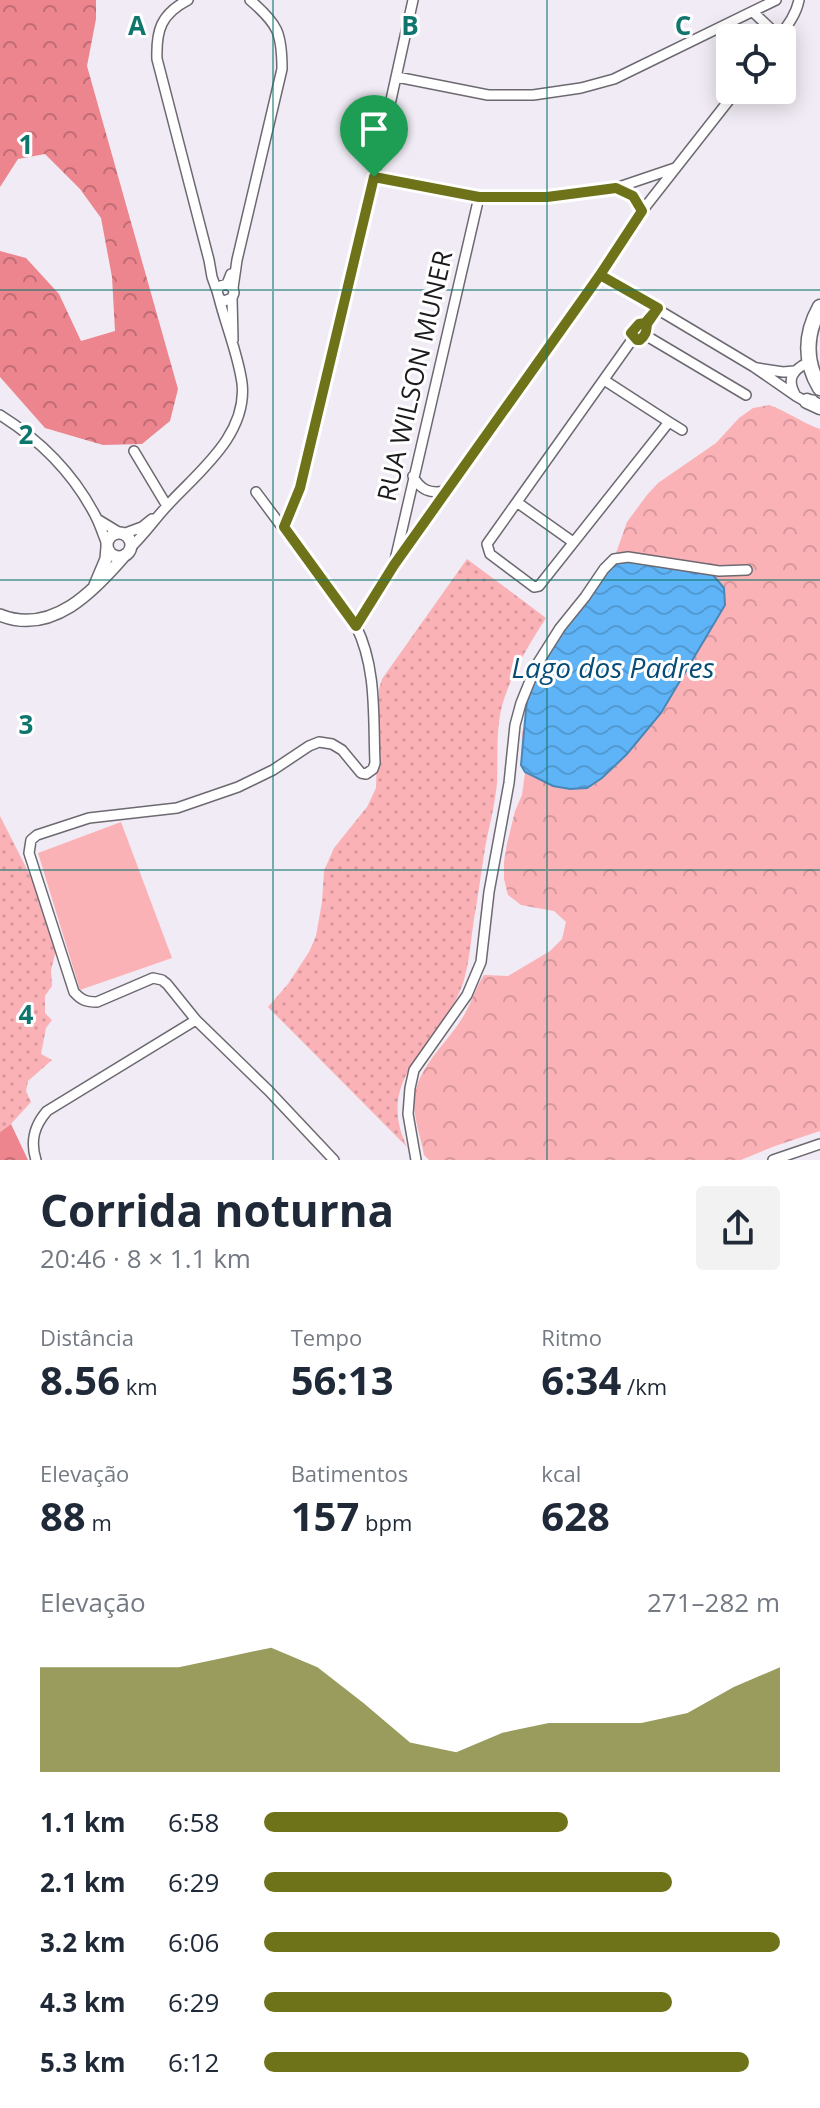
<!DOCTYPE html>
<html lang="pt">
<meta charset="utf-8">
<style>
:root{--surface:#fff;--page:#f2f2f3;--text:#1f2937;--muted:#747a83;--accent:#6e731a}
body{margin:0;font-family:"Open Sans",sans-serif;background:var(--page);color:var(--text);height:100vh;display:flex;flex-direction:column;font-size:30px;white-space:nowrap}
*{box-sizing:border-box;margin:0}
p{font-size:26px;color:var(--muted)}
.icon{flex:none;width:44px;height:44px;fill:none;stroke:currentColor;stroke-width:2;stroke-linecap:round;stroke-linejoin:round}
.map{position:relative;height:1160px;overflow:hidden}
.side{display:flex;flex-direction:column;background:var(--surface);flex:1}
.side>*{flex:none}
.fabs{position:absolute;left:716px;top:24px;display:grid;gap:16px}
.fabs a{display:grid;place-items:center;width:80px;height:80px;border-radius:8px;background:var(--surface);box-shadow:0 4px 20px #0003;font-size:40px}
.pin{position:absolute;display:grid;place-items:center;width:68px;height:68px;color:#fff;margin:-82px -34px;border-radius:50% 50% 50% 0;rotate:-45deg;box-shadow:0 0 8px #0007}
.pin .icon{rotate:45deg}
.round{display:grid;place-items:center;flex:none;width:84px;height:84px;border-radius:8px;background:var(--page)}
.head{display:flex;align-items:center;justify-content:space-between;height:136px;padding:0 40px}
h1{font-size:44px;font-weight:700;line-height:60px}
.figures{display:grid;grid-template-columns:repeat(3,1fr);gap:12px;height:136px;padding:8px 40px}
.figures div{display:grid;align-content:center}
.figures b{font-size:40px;font-weight:700}
.figures small{font-size:22px;font-weight:400}
.figures p{font-size:22px}
.chart{height:224px;padding:16px 40px}
.chart p{display:flex;justify-content:space-between}
.chart svg{width:100%;height:144px;margin-top:8px;fill:var(--accent);opacity:.7}
ul{padding:0 40px;list-style:none;font-size:26px}
li{display:grid;grid-template-columns:128px 96px 1fr;align-items:center;height:60px}
li i{height:20px;border-radius:10px;background:var(--accent)}
.map>svg:first-child{display:block}
</style>
<div class="map">
<svg width="820" height="1160" viewBox="0 0 820 1160">
<defs>
<pattern id="grass-dots" width="8" height="8" patternUnits="userSpaceOnUse" patternTransform="scale(2)"><rect width="8" height="8" fill="#fbb2b7"/><path d="M2 2h.1M6 6h.1" fill="none" stroke="#d7989d" stroke-width="1.8" stroke-linecap="round"/></pattern>
<pattern id="forest-crowns" width="20" height="18" patternUnits="userSpaceOnUse" patternTransform="scale(2)"><rect width="20" height="18" fill="#ed858f"/><path d="M2 6a3 3 0 1 1 6 0M12 15a3 3 0 1 1 6 0" fill="none" stroke="#bf6c74"/></pattern>
<pattern id="park-crowns" width="20" height="18" patternUnits="userSpaceOnUse" patternTransform="scale(2)"><rect width="20" height="18" fill="#fbb2b7"/><path d="M2 6a3 3 0 1 1 6 0M12 15a3 3 0 1 1 6 0" fill="none" stroke="#d7989d"/></pattern>
<pattern id="water-waves" width="16" height="10" patternUnits="userSpaceOnUse" patternTransform="scale(2)"><rect width="16" height="10" fill="#5eb4f7"/><path d="M0 5q4-4 8 0t8 0" fill="none" stroke="#519ad3"/></pattern>
</defs>
<rect width="100%" height="100%" fill="#f0ebf4"/>
<!-- grass -->
<path fill="url(#grass-dots)" d="M 467,559 L 546,618 C 528,646 509,677 501,710 C 496,734 498,758 497,783 C 495,805 489,827 485,848 C 482,868 479,888 476,908 C 471,932 471,956 464,980 C 444,1043 372,1074 407,1147 L 268,1007 L 288,984 L 309,952 L 316,936 L 322,902 L 324,871 L 334,848 L 367,807 L 376,788 L 379,689 L 382,679 Z
M 0,816 L 41,897 L 58,942 L 51,970 L 52,986 L 45,996 L 45,1013 L 52,1020 L 46,1028 L 41,1054 L 52,1060 L 28,1081 L 26,1091 L 31,1102 L 11,1124 L 0,1132 Z"/>
<!-- forest -->
<path fill="url(#forest-crowns)" d="M 0,0 L 96,0 L 96,19 L 87,66 L 178,389 L 170,421 L 142,444 L 103,445 L 45,428 L 0,377 L 0,251 L 26,258 L 59,294 L 81,341 L 115,331 L 112,277 L 101,218 L 80,189 L 45,154 L 18,159 L 0,187 Z
M 11,1124 L 28,1160 L 0,1160 L 0,1132 Z"/>
<!-- park -->
<path fill="url(#park-crowns)" d="M 769,405 C 787,411 802,423 820,429 L 820,1131 L 775,1146 L 741,1160 L 429,1160 L 424,1155 C 421,1139 415,1122 414,1106 C 413,1071 444,1047 461,1020 C 471,1005 475,989 484,975 L 508,976 L 550,951 L 562,939 L 566,922 L 554,911 L 521,905 L 508,895 L 504,879 L 504,862 L 507,844 L 515,811 L 522,795 L 525,773 L 521,765 L 522,732 L 614,559 L 627,522 L 647,495 L 658,483 L 716,443 L 739,418 L 753,408 Z"/>
<!-- garden -->
<path fill="#fbb2b7" d="M 121,822 L 172,958 L 80,990 L 38,853 Z"/>
<!-- water -->
<path fill="url(#water-waves)" stroke="#4a86b6" stroke-width="2" d="M 614,559 L 697,568 L 713,575 L 724,588 L 725,605 L 661,713 L 627,754 L 602,778 L 587,788 L 570,789 L 553,786 L 525,772 L 521,765 L 527,699 L 537,666 Z"/>
<g fill="none" stroke-linecap="round" stroke-linejoin="round">
<!-- minor casing -->
<g stroke="#6d6971" stroke-width="12">
<path id="minor" d="M 188,0 C 161,14 156,30 157,59 L 209,260 L 212,277 L 217,291
M 753,12 L 771,29 L 775,38
M 778,38 C 787,26 796,15 799,0
M 397,77 L 488,95 L 533,95 L 581,88 L 614,79 L 776,0
M 374,177 L 479,197 L 547,197 L 616,188 L 675,168
M 616,188 L 633,196 L 642,211
M 600,275 L 754,367 L 796,396 L 803,400 L 813,400
M 227,284 L 233,288 L 234,293 L 232,298 L 224,301 L 219,298 L 217,291 L 220,286 L 227,284 L 231,274
M 233,288 L 237,260 L 282,69 C 282,33 278,24 250,0
M 232,298 L 233,340
M 652,315 L 647,324 L 647,331 L 641,339 L 637,340 L 631,335 L 639,324 L 644,324 Z
M 645,335 L 746,395
M 757,368 L 783,372 L 794,371
M 604,380 L 669,422 L 539,586 L 534,587 L 490,554 L 487,544 L 634,337
M 796,396 C 786,379 792,370 809,362
M 0,415 C 40,440 73,473 95,515 C 100,524 103,535 107,544
M 669,422 L 682,430
M 134,451 L 167,506
M 413,476 C 420,490 430,494 446,491
M 256,492 L 356,626 C 377,668 373,717 375,763 L 373,769 L 366,774 L 361,773 L 342,750 L 332,744 L 319,742 L 309,746 L 273,770 L 238,787 L 177,808 L 89,818 L 37,835 L 31,840 L 29,853 L 74,992 C 81,1000 86,1002 97,1002 L 153,978 L 162,980 L 167,984 L 196,1020 L 269,1091 L 334,1160
M 518,503 L 573,542
M 97,519 L 120,533
M 284,527 L 300,488 L 374,177 L 413,0
M 123,534 L 142,527 L 152,519
M 130,548 C 144,535 154,520 167,506 C 198,472 248,435 242,383 C 238,354 226,326 219,298
M 395,560 L 479,197
M 356,626 L 394,565 L 600,275 L 642,211 L 737,90
M 36,1160 C 30,1141 34,1126 47,1111 L 196,1020
M 416,1160 L 408,1114 L 410,1088 L 414,1070 L 467,995 L 481,962 L 489,892 L 509,783 L 515,725 L 521,703 L 536,666 L 560,628 L 585,597 L 604,569 L 614,559 L 628,557 L 719,571 L 747,570
M 773,1160 L 820,1144"/>
</g>
<!-- tertiary casing -->
<g stroke="#6d6971" stroke-width="14">
<path id="tertiary" d="M107 545a12 12 0 1 1 24 0a12 12 0 1 1-24 0Z
M 95,585 L 106,559 L 107,547
M 0,615 C 52,636 94,591 125,555"/>
</g>
<!-- primary casing -->
<g stroke="#6d6971" stroke-width="17">
<path id="primary" d="M 820,307 C 805,334 804,361 820,388
M 807,401 L 820,407"/>
</g>
<!-- minor -->
<use href="#minor" stroke="#fff" stroke-width="9"/>
<!-- tertiary -->
<use href="#tertiary" stroke="#fff" stroke-width="11"/>
<!-- primary -->
<use href="#primary" stroke="#fff" stroke-width="14"/>
</g>
<g fill="none" stroke-linecap="round" stroke-linejoin="round">
<!-- route casing -->
<g stroke="#fff" stroke-width="16">
<path id="route" d="M 374,177 L 300,488 L 284,527 L 356,626 L 394,565 L 600,275 L 658,308 L 647,324 C 646,331 647,334 640,340 L 637,340 L 631,333 L 639,324 L 645,323 L 658,308 L 600,275 L 642,211 L 633,196 L 616,188 L 547,197 L 479,197 L 374,177"/>
</g>
<!-- route -->
<use href="#route" stroke="#6e731a" stroke-width="10"/>
</g>
<!-- grid -->
<path fill="none" stroke="#0f766e" stroke-width="2" stroke-opacity="0.55" d="M 273,0 L 273,1160M 547,0 L 547,1160M 0,290 L 820,290M 0,580 L 820,580M 0,870 L 820,870"/>
<g text-anchor="middle" stroke-width="6" stroke-linejoin="round" paint-order="stroke">
<!-- street labels -->
<g font-size="26" fill="#1c1a1d" stroke="#fff">
<text transform="translate(415 376) rotate(-77)" y="9">RUA WILSON MUNER</text>
</g>
<!-- water labels -->
<g font-size="28" font-style="italic" fill="#074c76" stroke="#fff">
<text x="613" y="678">Lago dos Padres</text>
</g>
</g>
<g font-size="26" text-anchor="middle" font-weight="bold" fill="#0f766e" stroke="#fff" stroke-width="6" stroke-linejoin="round" paint-order="stroke">
<text x="137" y="35">A</text>
<text x="410" y="35">B</text>
<text x="683" y="35">C</text>
<text x="26" y="154">1</text>
<text x="26" y="444">2</text>
<text x="26" y="734">3</text>
<text x="26" y="1024">4</text>
</g>
</svg>
<div class="fabs">
<a><svg class="icon" aria-label="locate" viewBox="0 0 24 24"><circle cx="12" cy="12" r="6"/><path d="M12 2v4M12 18v4M2 12h4M18 12h4"/></svg></a>
</div>
<div class="pin" style="left:374px;top:177px;background:#1e9e55"><svg class="icon" aria-label="arrive" viewBox="0 0 24 24"><path d="M6 21V4h12l-3 4 3 4H6"/></svg></div>
</div>
<section class="side">
<div class="head"><div><h1>Corrida noturna</h1><p>20:46 · 8 × 1.1 km</p></div><a class="round"><svg class="icon" aria-label="share" viewBox="0 0 24 24"><path d="M12 15V3M7 8l5-5 5 5M5 13v7h14v-7"/></svg></a></div>
<div class="figures">
<div><p>Distância</p><b>8.56<small> km</small></b></div>
<div><p>Tempo</p><b>56:13</b></div>
<div><p>Ritmo</p><b>6:34<small> /km</small></b></div>
</div>
<div class="figures">
<div><p>Elevação</p><b>88<small> m</small></b></div>
<div><p>Batimentos</p><b>157<small> bpm</small></b></div>
<div><p>kcal</p><b>628</b></div>
</div>
<div class="chart"><p><span>Elevação</span>271–282 m</p>
<svg viewBox="0 0 160 44" preserveAspectRatio="none"><path d="M0 44V12L10 12L20 12L30 12L40 9L50 6L60 12L70 23L80 35L90 38L100 32L110 29L120 29L130 29L140 26L150 18L160 12V44z"/></svg>
</div>
<ul>
<li><b>1.1 km</b>6:58<i style="width:59%"></i></li>
<li><b>2.1 km</b>6:29<i style="width:79%"></i></li>
<li><b>3.2 km</b>6:06<i style="width:100%"></i></li>
<li><b>4.3 km</b>6:29<i style="width:79%"></i></li>
<li><b>5.3 km</b>6:12<i style="width:94%"></i></li>
</ul>
</section>
